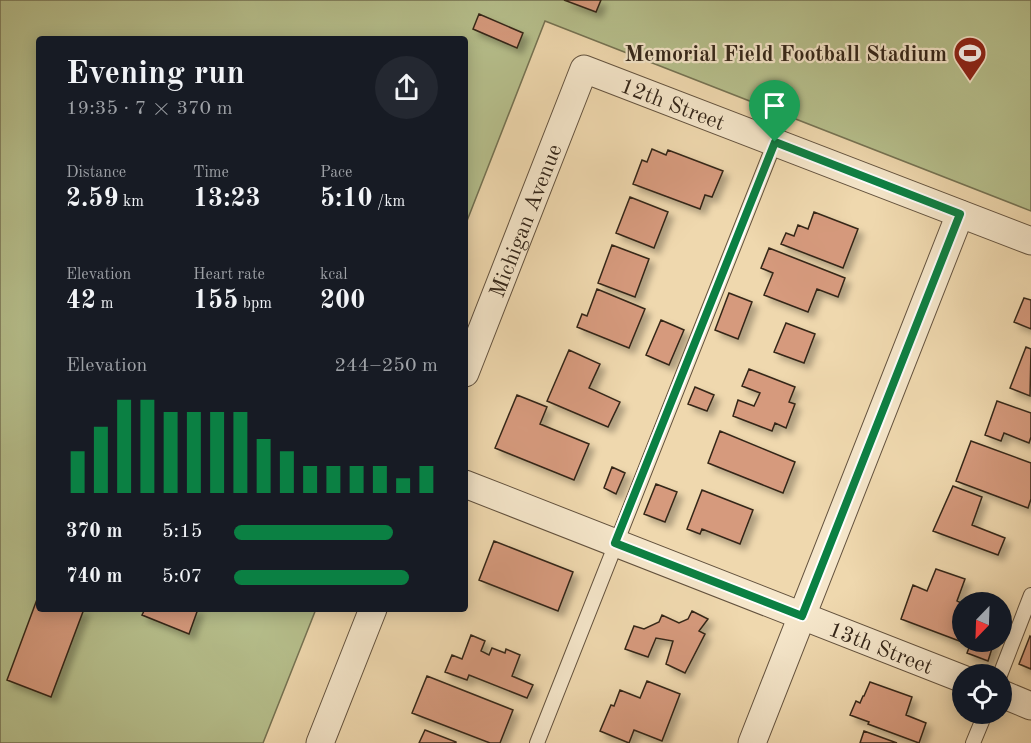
<!DOCTYPE html>
<meta charset="utf-8">
<style>
:root{--surface:#171b24;--page:#242831;--text:#f1f3f6;--muted:#9ea1a6;--accent:#0b8043}
body{margin:0;font-family:"Old Standard TT",serif;background:var(--page);color:var(--text);height:100vh;display:flex;flex-direction:column;font-size:22px;white-space:nowrap}
*{box-sizing:border-box;margin:0}
p{font-size:20px;color:var(--muted)}
.icon{flex:none;width:33px;height:33px;fill:none;stroke:currentColor;stroke-width:2;stroke-linecap:round;stroke-linejoin:round}
.map{position:relative;flex:1;overflow:hidden}
.sheet{position:absolute;left:36px;top:36px;width:432px;height:576px;display:flex;flex-direction:column;background:var(--surface);border-radius:6px;box-shadow:0 3px 15px #0003}
.sheet>*{flex:none}
.needle{width:39px;rotate:203deg}
.buttons{position:absolute;left:952px;top:592px;display:grid;gap:12px}
.buttons a{display:grid;place-items:center;width:60px;height:60px;border-radius:50%;background:var(--surface);box-shadow:0 3px 15px #0003;font-size:30px}
.pin{position:absolute;display:grid;place-items:center;width:51px;height:51px;color:#fff;margin:-62px -26px;border-radius:50% 50% 50% 0;rotate:-45deg;box-shadow:0 0 6px #0007}
.pin .icon{rotate:45deg}
.round{display:grid;place-items:center;flex:none;width:63px;height:63px;border-radius:32px;background:var(--page)}
.headline{display:flex;align-items:center;justify-content:space-between;height:102px;padding:0 30px}
h1{font-size:33px;font-weight:600;line-height:45px}
.figures{display:grid;grid-template-columns:repeat(3,1fr);gap:9px;height:102px;padding:6px 30px}
.figures div{display:grid;align-content:center}
.figures b{font-size:26px;font-weight:600}
.figures small{font-size:16px;font-weight:400}
.figures p{font-size:16px}
.chart{height:168px;padding:12px 30px}
.chart p{display:flex;justify-content:space-between}
.chart svg{width:100%;height:108px;margin-top:6px;stroke:var(--accent);stroke-width:6}
ul{padding:0 30px;list-style:none;font-size:20px}
li{display:grid;grid-template-columns:96px 72px 1fr;align-items:center;height:45px}
li i{height:15px;border-radius:8px;background:var(--accent)}
.map>svg:first-child{display:block}
</style>
<div class="map">
<svg width="1031" height="743" viewBox="0 0 1031 743">
<defs>
<filter id="shadow"><feDropShadow dx="5.5" dy="5.5" stdDeviation="3" flood-color="#0004"/></filter>
</defs>
<rect width="100%" height="100%" fill="#efd8ae"/>
<filter id="stains"><feTurbulence type="fractalNoise" baseFrequency=".00333" numOctaves="4"/><feColorMatrix values="0 0 0 0 .2 0 0 0 0 .09 0 0 0 0 .02 0 0 0 .5 -.17"/></filter>
<radialGradient id="worn" r=".72"><stop offset=".6" stop-color="#630" stop-opacity="0"/><stop offset="1" stop-color="#630" stop-opacity=".3"/></radialGradient>
<!-- green -->
<path fill="#b6bf8c" stroke="#757252" stroke-width="1.5" d="M 0,0 L 1031,0 L 1031,211 L 545,21 L 465,226 L 465,39 L 39,39 L 39,609 L 316,609 L 263,743 L 0,743 Z"/>
<!-- building -->
<path fill="#d69a7d" stroke="#342619" stroke-width="1.5" filter="url(#shadow)" d="M 564,0 L 601,0 L 596,12 Z
M 479,14 L 523,33 L 517,48 L 473,29 Z
M 652,149 L 666,155 L 668,150 L 723,171 L 712,197 L 705,195 L 700,209 L 633,184 L 642,160 L 647,162 Z
M 630,197 L 668,212 L 654,248 L 616,233 Z
M 814,212 L 858,229 L 843,268 L 781,244 L 786,233 L 794,236 L 798,225 L 808,229 Z
M 612,245 L 649,259 L 635,297 L 598,283 Z
M 769,248 L 845,278 L 838,297 L 817,289 L 808,312 L 764,295 L 773,273 L 761,268 Z
M 597,289 L 645,309 L 629,348 L 577,327 L 582,314 L 587,316 Z
M 729,293 L 752,302 L 738,339 L 715,330 Z
M 1024,298 L 1031,300 L 1031,329 L 1014,322 Z
M 661,320 L 684,330 L 669,365 L 646,355 Z
M 786,323 L 815,334 L 804,363 L 774,352 Z
M 1026,347 L 1031,349 L 1030,396 L 1010,388 Z
M 569,350 L 600,364 L 589,388 L 620,402 L 608,427 L 547,401 Z
M 749,369 L 795,387 L 789,402 L 795,404 L 786,428 L 775,423 L 772,431 L 733,416 L 738,400 L 754,406 L 760,393 L 742,386 Z
M 695,387 L 714,395 L 707,411 L 688,404 Z
M 517,395 L 547,407 L 540,424 L 589,444 L 574,480 L 495,448 Z
M 997,401 L 1031,413 L 1031,437 L 1029,443 L 1004,433 L 1001,441 L 985,435 Z
M 720,431 L 795,462 L 783,493 L 708,463 Z
M 971,441 L 1031,463 L 1031,499 L 1028,508 L 956,481 Z
M 612,467 L 625,473 L 616,494 L 604,488 Z
M 656,484 L 677,492 L 665,522 L 644,514 Z
M 953,486 L 982,497 L 972,525 L 1005,538 L 998,555 L 933,531 Z
M 702,490 L 753,510 L 740,544 L 702,529 L 700,534 L 687,529 Z
M 494,541 L 573,572 L 558,611 L 479,580 Z
M 936,569 L 965,579 L 957,601 L 963,604 L 963,642 L 994,642 L 988,661 L 967,653 L 970,645 L 901,619 L 913,585 L 927,591 Z
M 39,594 L 39,609 L 84,609 L 51,697 L 7,680 Z
M 145,609 L 198,609 L 189,634 L 142,615 Z
M 692,611 L 708,619 L 699,631 L 705,634 L 685,673 L 666,664 L 673,641 L 656,638 L 648,657 L 625,649 L 634,626 L 644,629 L 659,622 L 662,615 L 679,623 L 688,619 Z
M 471,635 L 485,641 L 481,651 L 489,655 L 492,648 L 505,653 L 506,649 L 520,655 L 512,676 L 533,685 L 527,698 L 469,675 L 467,680 L 445,672 L 452,655 L 462,659 Z
M 1030,636 L 1031,637 L 1031,669 L 1019,664 Z
M 427,676 L 513,710 L 500,743 L 490,743 L 412,713 Z
M 647,681 L 680,694 L 662,741 L 634,730 L 629,743 L 600,731 L 611,705 L 614,706 L 620,690 L 640,698 Z
M 870,682 L 912,697 L 906,715 L 926,723 L 919,743 L 868,724 L 869,722 L 850,715 L 856,701 L 860,703 L 863,696 L 864,696 Z
M 425,730 L 456,742 L 456,743 L 419,743 Z
M 864,731 L 897,743 L 860,743 Z"/>
<g fill="none" stroke-linecap="round" stroke-linejoin="round">
<!-- service casing -->
<g stroke="#63523e" stroke-width="16">
<path id="service" d="M 1000,675 L 1031,595
M 537,743 L 775,142
M 973,743 L 985,714"/>
</g>
<!-- minor casing -->
<g stroke="#63523e" stroke-width="29">
<g id="minor">
<path id="s1" d="M 465,373 L 584,69 L 1031,241"/>
<path id="s2" d="M 465,484 L 963,679"/>
<path d="M 1002,694 L 1031,706"/>
<path d="M 320,743 L 373,609"/>
<path d="M 752,743 L 960,214"/>
</g>
</g>
<!-- service -->
<use href="#service" stroke="#f5e6ca" stroke-width="14"/>
<!-- minor -->
<use href="#minor" stroke="#f5e6ca" stroke-width="27"/>
</g>
<g fill="none" stroke-linecap="round" stroke-linejoin="round">
<!-- route casing -->
<g stroke="#fff" stroke-width="12">
<path id="route" d="M 775,142 L 960,214 L 802,616 L 615,543 Z"/>
</g>
<!-- route -->
<use href="#route" stroke="#0b8043" stroke-width="8"/>
</g>
<!-- icons -->
<defs>
<g id="stadium-pin" transform="scale(1.725)"><path d="M0 17L-7.5 6A9.5 9.5 0 1 1 7.5 6Z" fill="#8f2418" stroke="#f5e6ca"/><path d="M0-5a6.5 5 0 1 0 0 10a6.5 5 0 1 0 0-10ZM-3.5-1.8h7v3.6h-7Z" fill="#fff"/></g>
</defs>
<g fill-rule="evenodd">
<use href="#stadium-pin" x="970" y="53"/>
</g>
<g text-anchor="middle" stroke-width="4.5" stroke-linejoin="round" paint-order="stroke">
<!-- poi labels -->
<g font-size="22" font-weight="bold" fill="#342619" stroke="#f5e6ca" text-anchor="end">
<text x="947" y="61">Memorial Field Football Stadium</text>
</g>
<!-- street labels -->
<g font-size="22" fill="#342619" stroke="#f5e6ca">
<text dy="8" stroke="none"><textPath href="#s1" startOffset="422">12th Street</textPath></text>
<text dy="8" stroke="none"><textPath href="#s1" startOffset="164">Michigan Avenue</textPath></text>
<text dy="8" stroke="none"><textPath href="#s2" startOffset="447">13th Street</textPath></text>
</g>
</g>
<rect width="100%" height="100%" filter="url(#stains)"/>
<rect width="100%" height="100%" fill="url(#worn)"/>
</svg>
<div class="buttons">
<a><svg class="needle" viewBox="-14 -14 28 28"><path d="M0-13l5 13h-10z" fill="#e53935"/><path d="M0 13l5-13h-10z" fill="#9ea1a6"/></svg></a>
<a><svg class="icon" aria-label="locate" viewBox="0 0 24 24"><circle cx="12" cy="12" r="6"/><path d="M12 2v4M12 18v4M2 12h4M18 12h4"/></svg></a>
</div>
<div class="pin" style="left:775px;top:142px;background:#1e9e55"><svg class="icon" aria-label="arrive" viewBox="0 0 24 24"><path d="M6 21V4h12l-3 4 3 4H6"/></svg></div>
<section class="sheet">
<div class="headline"><div><h1>Evening run</h1><p>19:35 · 7 × 370 m</p></div><a class="round"><svg class="icon" aria-label="share" viewBox="0 0 24 24"><path d="M12 15V3M7 8l5-5 5 5M5 13v7h14v-7"/></svg></a></div>
<div class="figures">
<div><p>Distance</p><b>2.59<small> km</small></b></div>
<div><p>Time</p><b>13:23</b></div>
<div><p>Pace</p><b>5:10<small> /km</small></b></div>
</div>
<div class="figures">
<div><p>Elevation</p><b>42<small> m</small></b></div>
<div><p>Heart rate</p><b>155<small> bpm</small></b></div>
<div><p>kcal</p><b>200</b></div>
</div>
<div class="chart"><p><span>Elevation</span>244–250 m</p>
<svg viewBox="0 0 160 44" preserveAspectRatio="none"><path d="M5 44V27M15 44V17M25 44V6M35 44V6M45 44V11M55 44V11M65 44V11M75 44V11M85 44V22M95 44V27M105 44V33M115 44V33M125 44V33M135 44V33M145 44V38M155 44V33"/></svg>
</div>
<ul>
<li><b>370 m</b>5:15<i style="width:78%"></i></li>
<li><b>740 m</b>5:07<i style="width:86%"></i></li>
</ul>
</section>
</div>
